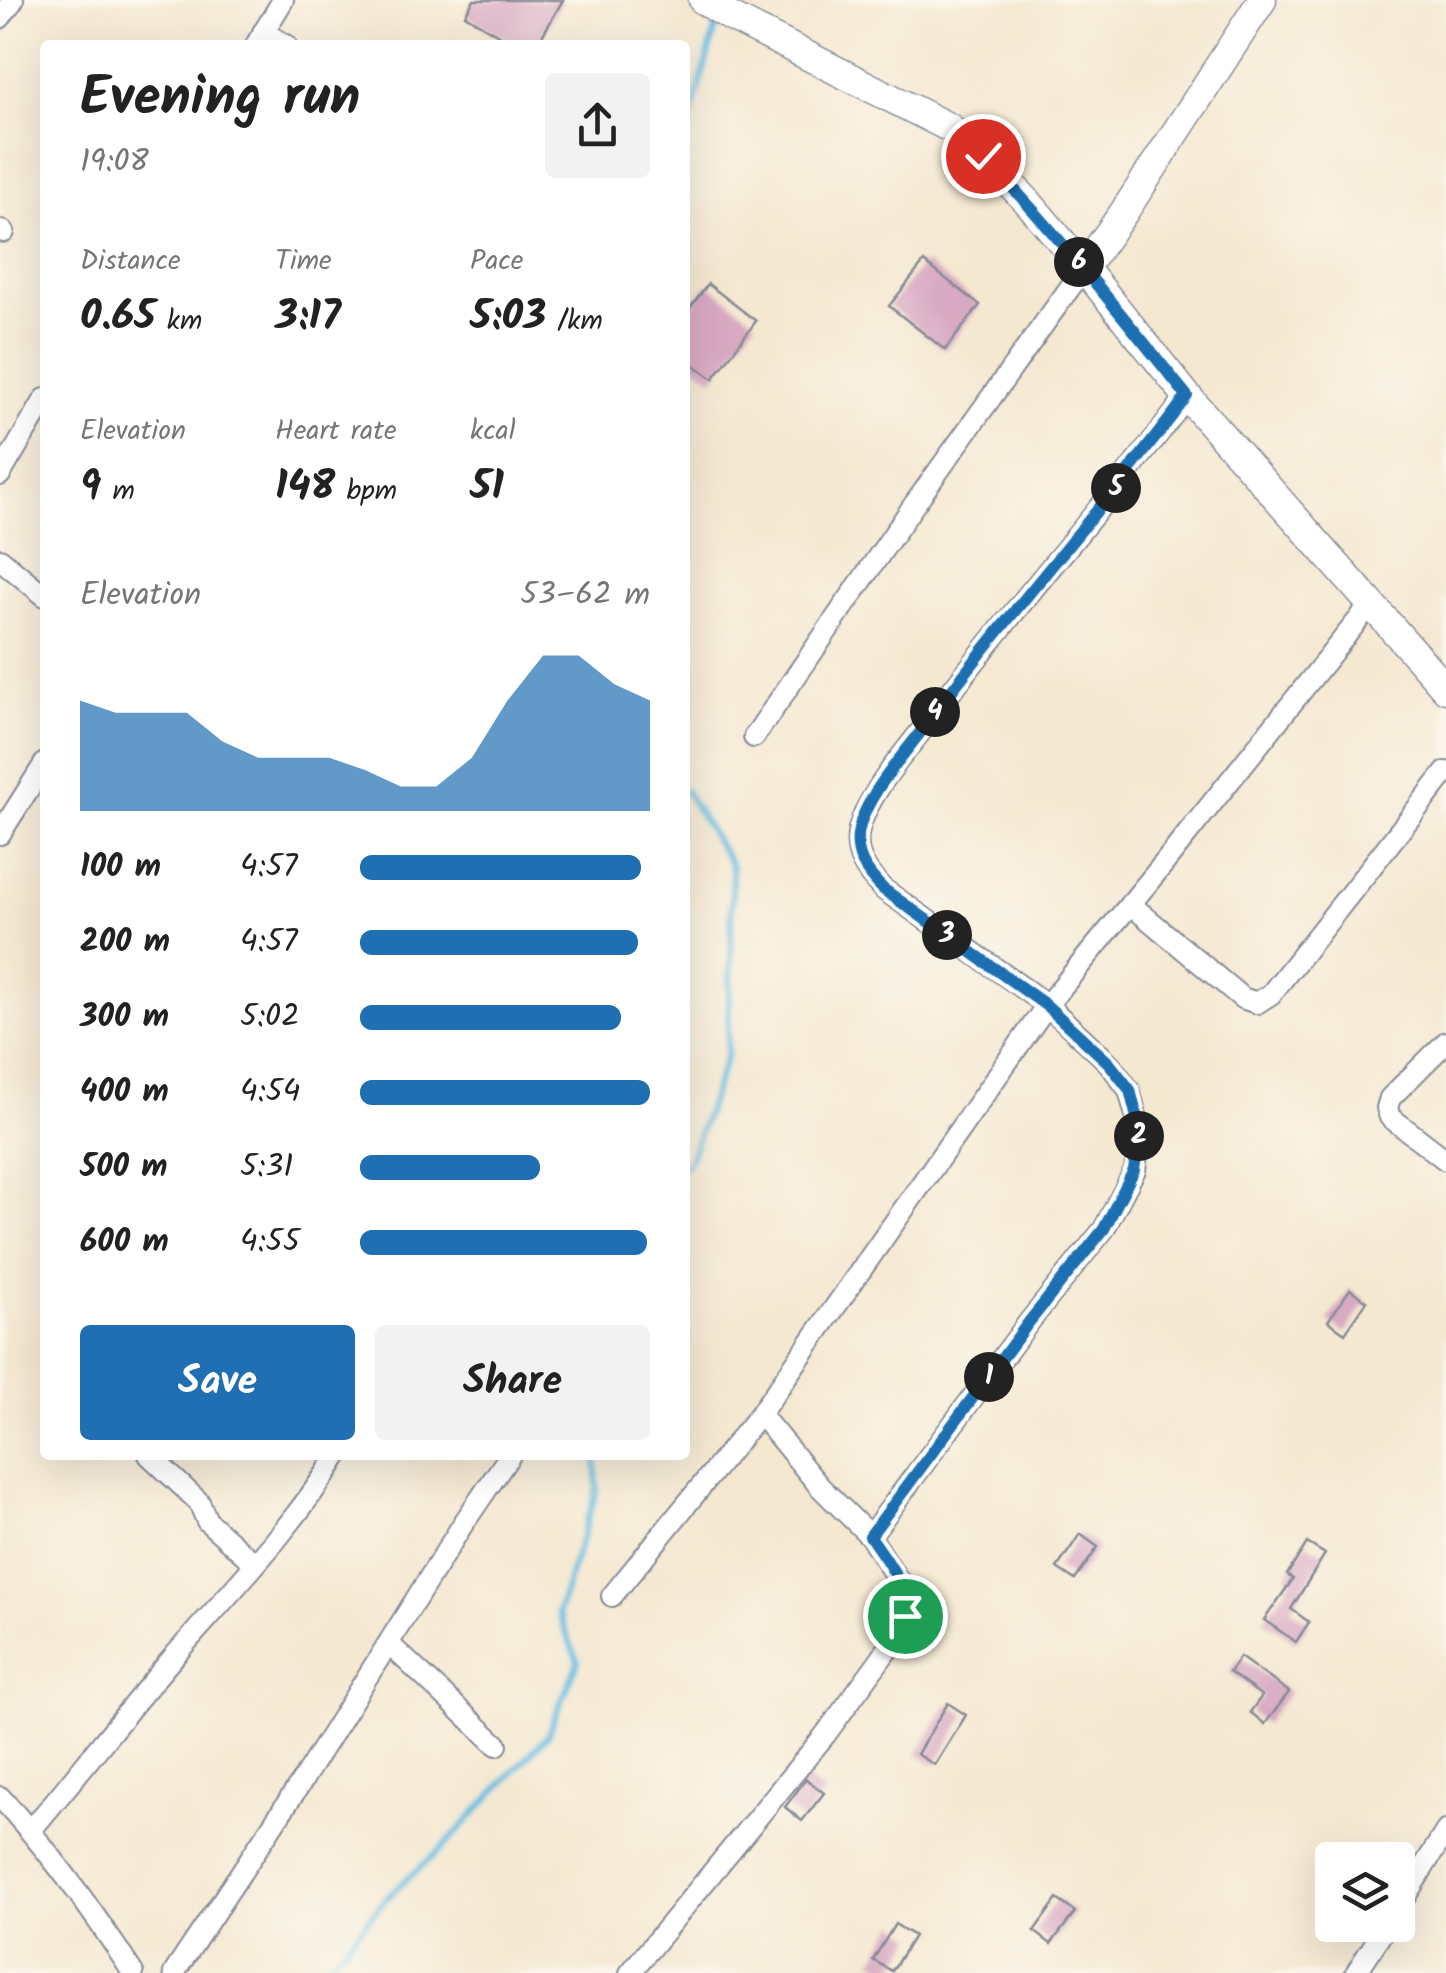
<!DOCTYPE html>
<meta charset="utf-8">
<style>
:root{--surface:#fff;--page:#f2f2f2;--text:#222;--muted:#767676;--accent:#1f6fb2}
body{margin:0;font-family:Kalam,sans-serif;background:var(--page);color:var(--text);height:100vh;display:flex;flex-direction:column;font-size:38px;white-space:nowrap}
*{box-sizing:border-box;margin:0}
p{font-size:32px;color:var(--muted)}
.icon{flex:none;width:55px;height:55px;fill:none;stroke:currentColor;stroke-width:2;stroke-linecap:round;stroke-linejoin:round}
.map{position:relative;flex:1;overflow:hidden}
.drawer{position:absolute;left:40px;top:40px;width:650px;height:1420px;display:flex;flex-direction:column;background:var(--surface);border-radius:10px;box-shadow:0 10px 40px #0002}
.drawer>*{flex:none}
.controls{position:absolute;left:1315px;top:1842px;display:grid;gap:20px}
.controls a{display:grid;place-items:center;width:100px;height:100px;border-radius:10px;background:var(--surface);box-shadow:0 10px 40px #0002;font-size:50px}
.pin{position:absolute;display:grid;place-items:center;width:85px;height:85px;color:#fff;margin:-42px;border:5px solid #fff;border-radius:50%;box-shadow:0 2px 10px #0007}
.km{position:absolute;width:50px;height:50px;margin:-25px;border-radius:50%;background:#222;color:#fff;font-size:28px;line-height:50px;text-align:center}
.round{display:grid;place-items:center;flex:none;width:105px;height:105px;border-radius:10px;background:var(--page)}
.headline{display:flex;align-items:center;justify-content:space-between;height:170px;padding:0 40px}
h1{font-size:55px;font-weight:700;line-height:75px}
.figures{display:grid;grid-template-columns:repeat(3,1fr);gap:15px;height:170px;padding:10px 40px}
.figures div{display:grid;align-content:center}
.figures b{font-size:42px;font-weight:700}
.figures small{font-size:28px;font-weight:400}
.figures p{font-size:28px}
.chart{height:280px;padding:20px 40px}
.chart p{display:flex;justify-content:space-between}
.chart svg{width:100%;height:180px;margin-top:10px;fill:var(--accent);opacity:.7}
.action{display:flex;gap:20px;margin-top:auto;padding:20px 40px}
.action a{flex:1;height:115px;border-radius:10px;background:var(--accent);color:#fff;font-size:40px;font-weight:700;line-height:115px;text-align:center}
.action a+a{background:var(--page);color:var(--text)}
ul{padding:0 40px;list-style:none;font-size:32px}
li{display:grid;grid-template-columns:160px 120px 1fr;align-items:center;height:75px}
li i{height:25px;border-radius:12px;background:var(--accent)}
.map>svg:first-child{display:block}
</style>
<div class="map">
<svg width="1446" height="1973" viewBox="0 0 1446 1973">
<rect width="100%" height="100%" fill="#fbf7ec"/>
<filter id="ink" filterUnits="userSpaceOnUse"><feTurbulence type="fractalNoise" baseFrequency=".01" numOctaves="2"/><feDisplacementMap in="SourceGraphic" scale="20" xChannelSelector="R" yChannelSelector="G"/><feConvolveMatrix kernelMatrix="1 2 1 2 8 2 1 2 1" color-interpolation-filters="sRGB"/></filter>
<filter id="wash" filterUnits="userSpaceOnUse"><feTurbulence type="fractalNoise" baseFrequency=".0048" numOctaves="4" result="noise"/><feDisplacementMap in="SourceGraphic" scale="40" xChannelSelector="R" yChannelSelector="G"/><feGaussianBlur stdDeviation="2.25" result="paint"/><feColorMatrix in="noise" values="0 0 0 0 0 0 0 0 0 0 0 0 0 0 0 0 0 1.4 0 .05"/><feComposite in="paint" operator="in"/></filter>
<g filter="url(#wash)">
<rect width="100%" height="100%" fill="#f5e8d1"/>
<g fill="none" stroke-linecap="round" stroke-linejoin="round">
<!-- stream -->
<path stroke="#66bee3" stroke-width="6" d="M 685,138 L 719,16
M 685,791 L 732,866 L 731,964 L 727,1055 L 690,1159 L 685,1167
M 318,1973 L 344,1948 L 386,1898 L 443,1847 L 547,1736 L 578,1662 L 558,1612 L 597,1490 L 596,1455"/>
</g>
<g id="blocks">
<!-- building -->
<path fill="#d8a9c2" d="M 474,0 L 563,0 L 537,45 L 515,45 L 465,15 Z
M 924,262 L 980,305 L 945,350 L 889,306 Z
M 708,284 L 756,321 L 713,379 L 685,358 L 685,315 Z
M 1350,1289 L 1367,1301 L 1345,1333 L 1328,1321 Z
M 1080,1534 L 1098,1547 L 1075,1580 L 1057,1568 Z
M 1307,1543 L 1325,1554 L 1291,1609 L 1309,1622 L 1296,1642 L 1264,1620 L 1293,1579 L 1287,1575 Z
M 1240,1657 L 1289,1692 L 1265,1724 L 1250,1712 L 1262,1696 L 1229,1672 Z
M 948,1703 L 966,1715 L 935,1765 L 917,1754 Z
M 806,1779 L 824,1793 L 802,1821 L 785,1807 Z
M 1057,1899 L 1075,1912 L 1051,1944 L 1034,1931 Z
M 895,1924 L 914,1936 L 892,1971 L 873,1960 Z"/>
</g>
</g>
<g filter="url(#ink)">
<use href="#blocks" fill-opacity="0" stroke="#888c98" stroke-width="2.5"/>
<g fill="none" stroke-linecap="round" stroke-linejoin="round">
<!-- minor casing -->
<g stroke="#888c98" stroke-width="24">
<path id="minor" d="M 0,18 L 13,0
M 263,32 L 286,45
M 256,45 L 283,0
M 0,230 L 4,232
M 0,475 L 45,399
M 0,559 L 45,596
M 754,737 L 911,509 L 1084,268
M 0,834 L 45,763
M 1130,904 L 1242,998 L 1257,1003 L 1271,994 L 1446,772
M 1446,1042 L 1390,1098 L 1387,1108 L 1390,1117 L 1446,1160
M 149,1455 L 199,1502 L 207,1521 L 255,1564
M 870,1536 L 1029,1322 L 1104,1229 L 1135,1170 L 1140,1130 L 1129,1090 L 1109,1063 L 1047,1005 L 883,889 C 866,872 853,855 859,829 C 868,794 903,755 925,726 C 1008,613 1104,509 1187,396
M 612,1596 L 760,1414
M 389,1644 L 497,1745
M 0,1797 C 50,1851 93,1911 133,1973
M 31,1830 C 82,1770 130,1706 183,1646 C 237,1585 294,1525 338,1455
M 1398,1908 L 1446,1831
M 174,1973 L 302,1781 L 463,1524 L 510,1455
M 630,1973 L 825,1735 L 893,1642 L 905,1616 L 905,1600 L 902,1586 L 870,1536 L 820,1487 L 760,1414 L 1047,1005 L 1165,862 L 1371,604
M 1356,1973 L 1387,1925"/>
</g>
<!-- tertiary casing -->
<g stroke="#888c98" stroke-width="31">
<path id="tertiary" d="M 703,0 L 731,17 L 950,128 L 983,156 L 1028,202 L 1084,268 L 1187,396 L 1446,689
M 1084,268 L 1124,212 L 1262,0"/>
</g>
<!-- minor -->
<use href="#minor" stroke="#fff" stroke-width="20"/>
<!-- tertiary -->
<use href="#tertiary" stroke="#fff" stroke-width="28"/>
</g>
</g>
<g fill="none" stroke-linecap="round" stroke-linejoin="round" filter="url(#ink)">
<!-- route casing -->
<g stroke="#fff" stroke-width="20">
<path id="route" d="M 905,1616 C 906,1582 888,1563 870,1536 L 1029,1322 L 1104,1229 L 1134,1170 L 1140,1130 L 1130,1090 L 1109,1063 L 1047,1006 L 883,889 C 866,872 853,855 859,829 C 867,794 904,755 925,726 C 1008,613 1103,509 1187,396 C 1121,314 1056,232 983,156"/>
</g>
<!-- route -->
<use href="#route" stroke="#1f6fb2" stroke-width="12"/>
</g>
</svg>
<div class="controls">
<a><svg class="icon" aria-label="layers" viewBox="0 0 24 24"><path d="M12 4l9 5-9 5-9-5zM3 14l9 5 9-5"/></svg></a>
</div>
<div class="pin" style="left:905px;top:1616px;background:#1e9e55"><svg class="icon" aria-label="arrive" viewBox="0 0 24 24"><path d="M6 21V4h12l-3 4 3 4H6"/></svg></div>
<div class="pin" style="left:983px;top:156px;background:#d93025"><svg class="icon" aria-label="check" viewBox="0 0 24 24"><path d="M5 12l5 5 9-10"/></svg></div>
<b class="km" style="left:989px;top:1377px">1</b>
<b class="km" style="left:1139px;top:1136px">2</b>
<b class="km" style="left:947px;top:935px">3</b>
<b class="km" style="left:935px;top:712px">4</b>
<b class="km" style="left:1116px;top:488px">5</b>
<b class="km" style="left:1079px;top:262px">6</b>
<section class="drawer">
<div class="headline"><div><h1>Evening run</h1><p>19:08</p></div><a class="round"><svg class="icon" aria-label="share" viewBox="0 0 24 24"><path d="M12 15V3M7 8l5-5 5 5M5 13v7h14v-7"/></svg></a></div>
<div class="figures">
<div><p>Distance</p><b>0.65<small> km</small></b></div>
<div><p>Time</p><b>3:17</b></div>
<div><p>Pace</p><b>5:03<small> /km</small></b></div>
</div>
<div class="figures">
<div><p>Elevation</p><b>9<small> m</small></b></div>
<div><p>Heart rate</p><b>148<small> bpm</small></b></div>
<div><p>kcal</p><b>51</b></div>
</div>
<div class="chart"><p><span>Elevation</span>53–62 m</p>
<svg viewBox="0 0 160 44" preserveAspectRatio="none"><path d="M0 44V17L10 20L20 20L30 20L40 27L50 31L60 31L70 31L80 34L90 38L100 38L110 31L120 17L130 6L140 6L150 13L160 17V44z"/></svg>
</div>
<ul>
<li><b>100 m</b>4:57<i style="width:97%"></i></li>
<li><b>200 m</b>4:57<i style="width:96%"></i></li>
<li><b>300 m</b>5:02<i style="width:90%"></i></li>
<li><b>400 m</b>4:54<i style="width:100%"></i></li>
<li><b>500 m</b>5:31<i style="width:62%"></i></li>
<li><b>600 m</b>4:55<i style="width:99%"></i></li>
</ul>
<div class="action"><a>Save</a><a>Share</a></div>
</section>
</div>
